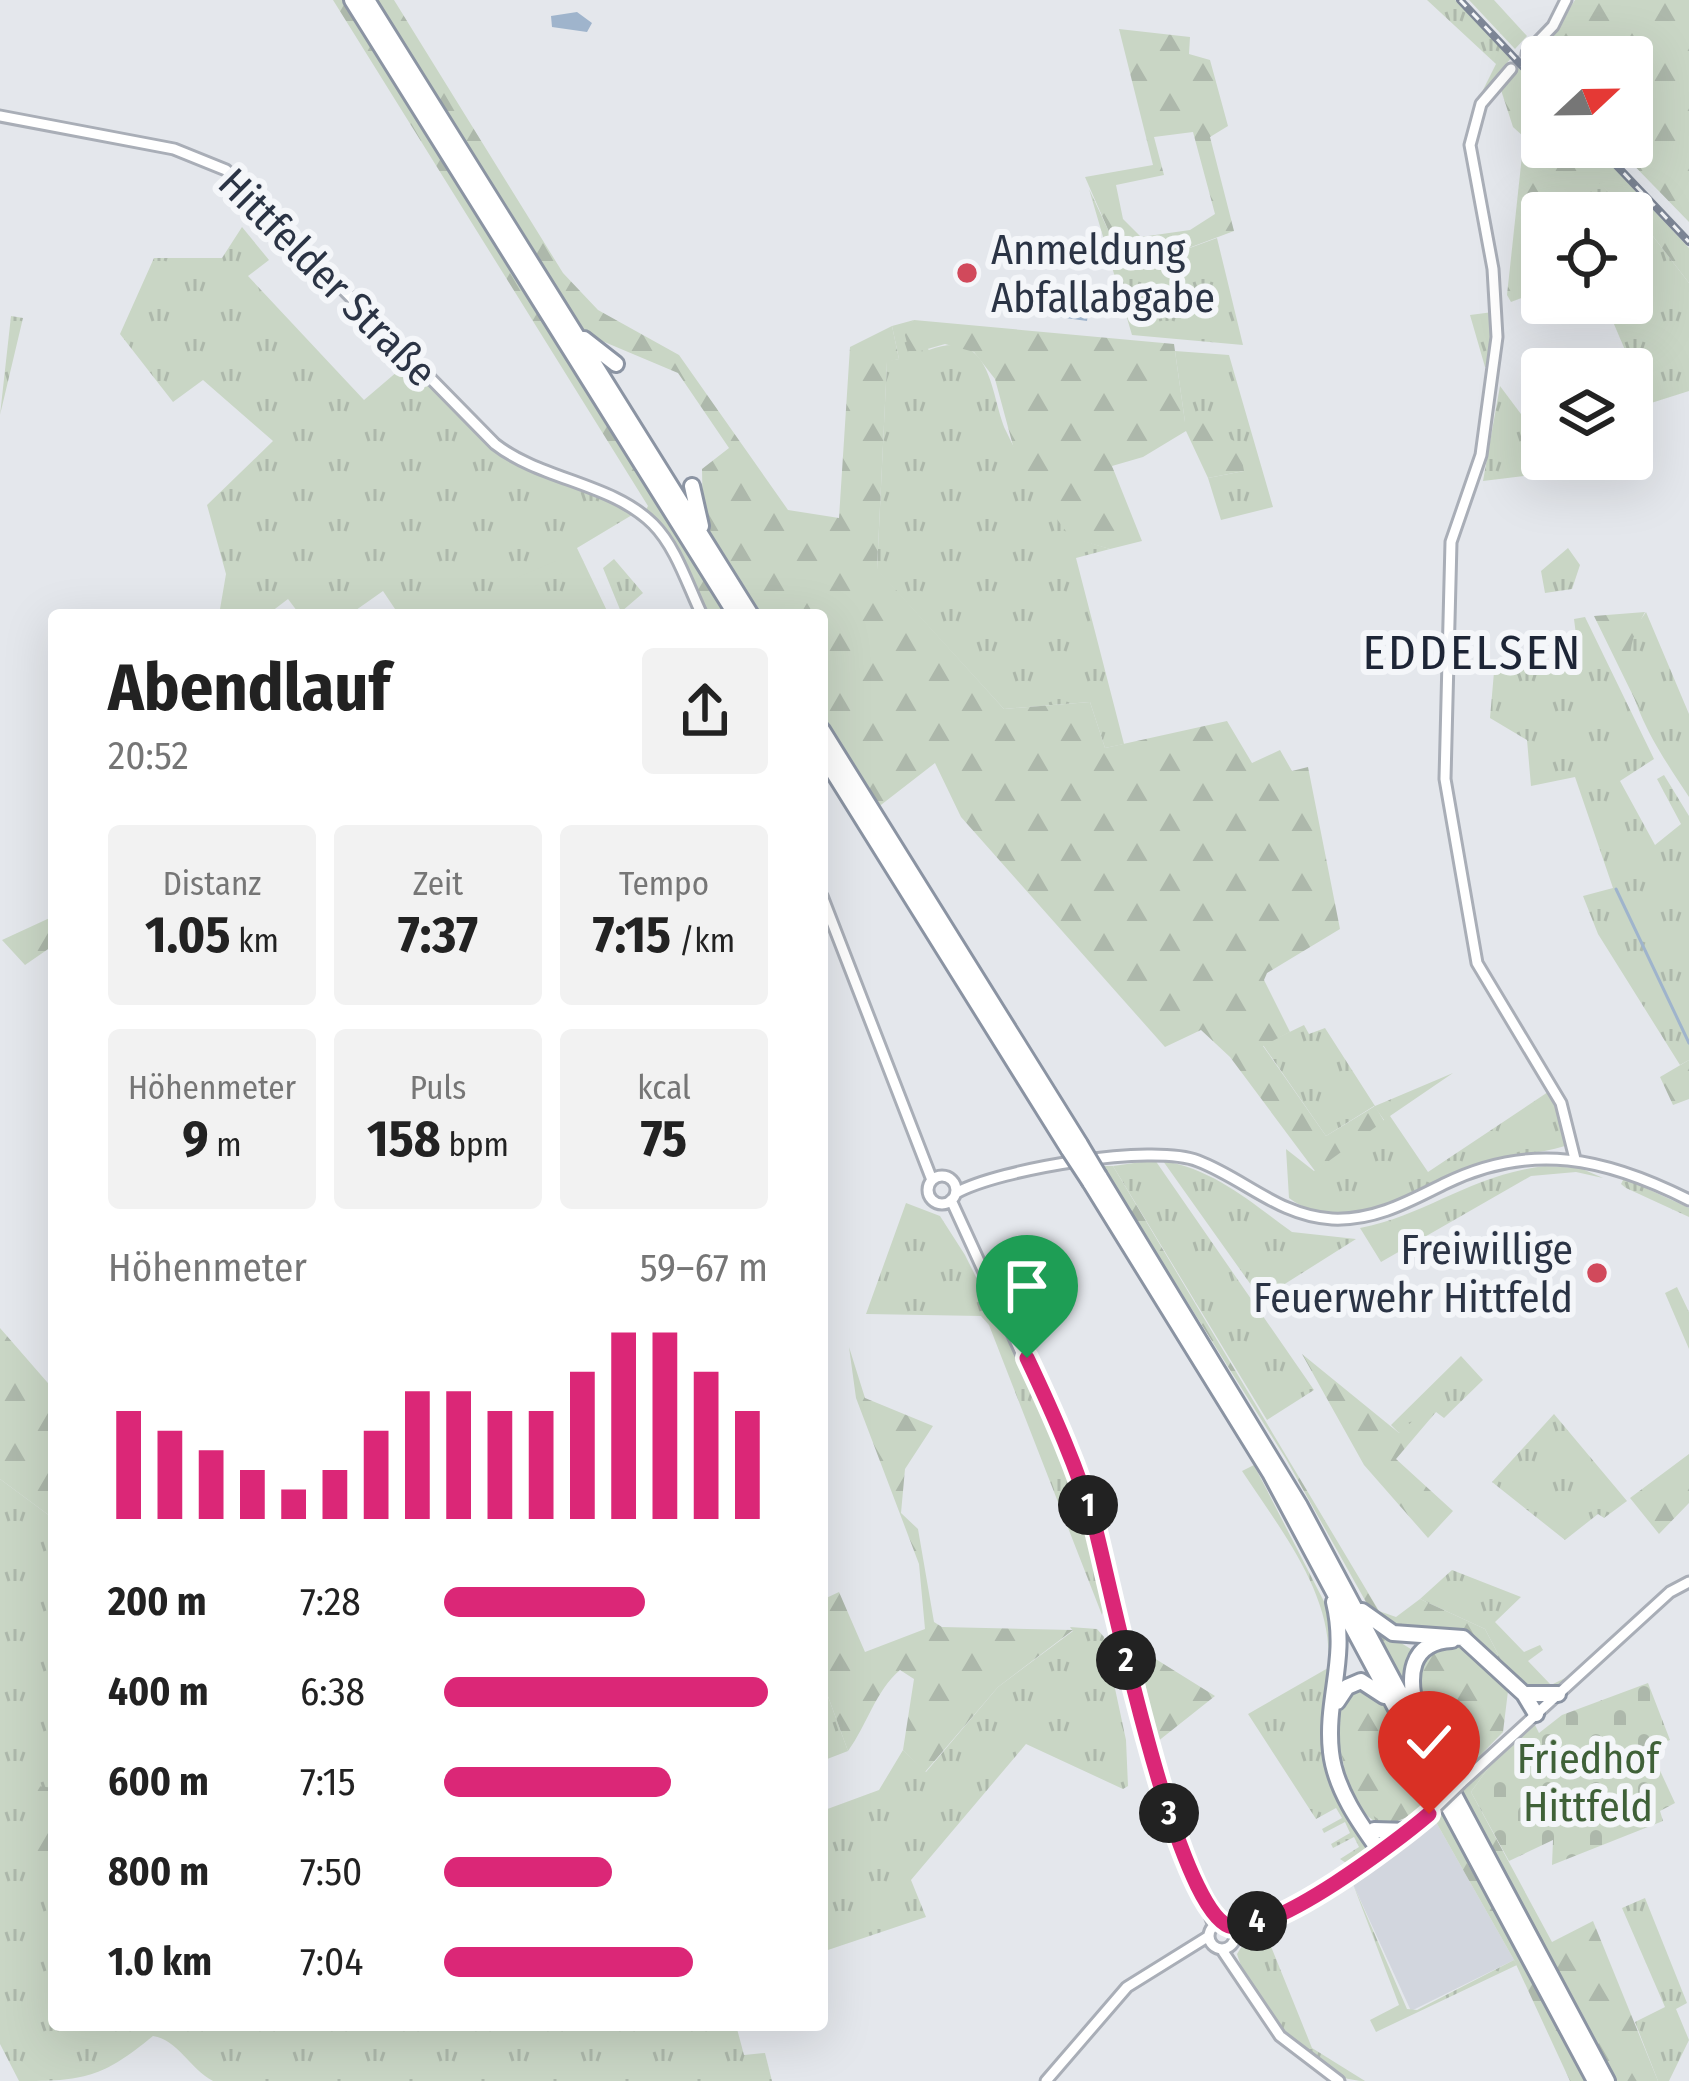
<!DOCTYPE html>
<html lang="de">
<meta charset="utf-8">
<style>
:root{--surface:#fff;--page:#f2f2f2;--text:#222;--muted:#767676;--accent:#db2777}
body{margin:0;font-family:"Fira Sans Condensed",sans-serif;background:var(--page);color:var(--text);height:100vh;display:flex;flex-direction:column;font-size:45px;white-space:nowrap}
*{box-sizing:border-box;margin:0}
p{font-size:39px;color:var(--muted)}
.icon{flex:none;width:66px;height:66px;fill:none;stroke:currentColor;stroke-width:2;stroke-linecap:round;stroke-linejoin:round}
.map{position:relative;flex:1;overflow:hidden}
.drawer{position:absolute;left:48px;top:609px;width:780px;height:1422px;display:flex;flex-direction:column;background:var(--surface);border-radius:12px;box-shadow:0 12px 48px #0002}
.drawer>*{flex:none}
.needle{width:78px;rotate:68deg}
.buttons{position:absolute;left:1521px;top:36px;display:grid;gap:24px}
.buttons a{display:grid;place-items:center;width:132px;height:132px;border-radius:12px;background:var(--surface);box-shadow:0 12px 48px #0002;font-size:60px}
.pin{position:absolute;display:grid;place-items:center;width:102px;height:102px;color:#fff;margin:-123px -51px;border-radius:50% 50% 50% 0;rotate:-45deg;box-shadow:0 0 12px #0007}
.pin .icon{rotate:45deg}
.km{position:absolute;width:60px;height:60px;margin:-30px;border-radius:50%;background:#222;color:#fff;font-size:33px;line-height:60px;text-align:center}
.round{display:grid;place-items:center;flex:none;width:126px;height:126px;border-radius:12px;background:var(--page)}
.summary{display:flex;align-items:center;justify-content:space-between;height:204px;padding:0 60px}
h1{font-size:66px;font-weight:700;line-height:90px}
.figures{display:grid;grid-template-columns:repeat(3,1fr);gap:18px;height:204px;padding:12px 60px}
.figures div{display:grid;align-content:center;border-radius:12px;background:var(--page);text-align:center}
.figures b{font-size:51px;font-weight:700}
.figures small{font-size:33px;font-weight:400}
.figures p{font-size:33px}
.chart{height:336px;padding:24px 60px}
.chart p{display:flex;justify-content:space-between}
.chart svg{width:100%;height:216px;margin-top:12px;stroke:var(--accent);stroke-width:6}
ul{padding:0 60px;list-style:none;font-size:39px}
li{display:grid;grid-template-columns:192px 144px 1fr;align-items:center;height:90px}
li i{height:30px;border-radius:15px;background:var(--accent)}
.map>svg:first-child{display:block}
</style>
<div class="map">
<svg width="1689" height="2081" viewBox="0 0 1689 2081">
<defs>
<pattern id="grass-tufts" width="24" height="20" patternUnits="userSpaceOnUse" patternTransform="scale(3)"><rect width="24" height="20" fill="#c9d6c5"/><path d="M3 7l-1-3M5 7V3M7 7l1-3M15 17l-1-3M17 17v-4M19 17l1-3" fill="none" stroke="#adb8ab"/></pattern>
<pattern id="forest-firs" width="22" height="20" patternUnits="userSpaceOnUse" patternTransform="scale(3)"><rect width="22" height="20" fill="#c9d6c5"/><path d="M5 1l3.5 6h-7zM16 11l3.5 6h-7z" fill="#adb8ab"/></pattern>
<pattern id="cemetery-stones" width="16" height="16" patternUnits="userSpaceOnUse" patternTransform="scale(3)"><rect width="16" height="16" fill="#c9d6c5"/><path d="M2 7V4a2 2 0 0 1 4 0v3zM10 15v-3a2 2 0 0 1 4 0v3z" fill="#adb8ab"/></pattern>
</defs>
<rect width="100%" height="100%" fill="#e4e7ec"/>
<!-- built -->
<path fill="#d2d6de" d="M 1436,1822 L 1514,1960 L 1411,2011 L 1353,1884 Z"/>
<!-- grass -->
<path fill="url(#grass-tufts)" d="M 1427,0 L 1455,0 L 1512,57 L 1481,94 L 1496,64 Z
M 1598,181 L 1614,197 L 1622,196 L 1689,283 L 1689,391 L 1648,404 L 1605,303 L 1632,303 L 1632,213 L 1553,213 Z
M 1089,189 L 1110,234 L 1146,264 L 1217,238 L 1243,345 L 1132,335 Z
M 242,227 L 269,260 L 248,276 L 364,400 L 412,359 L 489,439 L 637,512 L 577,548 L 609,615 L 399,615 L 383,591 L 349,615 L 300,615 L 288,599 L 267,615 L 219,615 L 226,574 L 207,505 L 273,441 L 203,380 L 173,402 L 120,334 L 154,258 L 222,258 Z
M 1493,312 L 1491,367 L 1485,367 L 1470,315 Z
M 11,316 L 23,318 L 0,415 Z
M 914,320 L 904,329 L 929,350 C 993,326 990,396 1006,431 C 1023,468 1050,503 1071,537 L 1110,549 L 1076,558 L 1124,744 L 1105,748 L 1090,702 L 1004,709 L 877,570 L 887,361 L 899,359 L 892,326 Z
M 1175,351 L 1229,355 L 1273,507 L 1221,520 L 1208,478 L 1244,471 L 1185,422 Z
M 1500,386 L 1542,442 L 1542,458 L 1524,476 L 1483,481 Z
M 1568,548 L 1580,565 L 1572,589 L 1545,593 L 1541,571 Z
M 614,559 L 643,593 L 621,612 L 603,568 Z
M 1646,612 L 1689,714 L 1689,797 C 1662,756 1614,688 1631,636 C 1633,628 1641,620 1646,612 Z
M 1585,617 L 1654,759 L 1620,781 L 1655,845 L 1681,824 L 1657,779 L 1664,775 L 1689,816 L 1689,1060 L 1680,1065 L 1598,934 L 1583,896 L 1613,888 L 1575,777 L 1531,786 L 1527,740 L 1490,718 L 1494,672 L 1580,666 L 1574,619 Z
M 1304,1025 L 1309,1034 L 1325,1028 L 1375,1106 L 1453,1073 L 1390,1116 L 1428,1172 L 1548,1092 L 1558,1106 L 1565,1146 C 1535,1155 1503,1155 1473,1165 C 1414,1184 1350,1243 1289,1198 L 1286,1149 L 1314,1171 L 1384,1120 L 1374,1106 L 1326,1136 L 1263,1045 Z
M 1155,1160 L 1314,1390 L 1267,1420 L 1113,1166 Z
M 1163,1161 C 1214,1169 1252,1203 1292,1232 L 1356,1239 L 1261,1299 Z
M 1545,1166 L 1580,1168 L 1603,1178 L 1576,1172 L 1531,1176 L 1381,1262 L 1360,1228 C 1428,1215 1469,1175 1545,1166 Z
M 1624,1178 L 1689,1208 L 1689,1217 L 1626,1188 L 1621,1184 Z
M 906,1203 L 940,1216 L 965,1255 L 1030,1385 L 1071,1483 L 1104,1603 L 1102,1615 L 989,1325 L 981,1316 L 866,1314 Z
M 1461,1356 L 1483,1380 L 1444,1418 L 1436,1412 L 1399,1433 L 1391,1425 Z
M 1554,1414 L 1627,1501 L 1604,1518 L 1598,1514 L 1565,1540 L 1492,1482 Z
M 1254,1465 L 1334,1621 L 1328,1770 L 1369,1845 L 1365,1859 L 1352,1867 L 1340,1859 L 1359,1847 L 1354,1837 L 1333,1848 L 1331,1844 L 1350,1833 L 1345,1822 L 1324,1833 L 1322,1829 L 1342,1818 L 1336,1808 L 1316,1819 L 1248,1714 L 1328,1668 C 1335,1596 1280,1529 1242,1471 Z
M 0,1479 L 54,1519 L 54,2025 L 736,2025 L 744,2055 L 765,2053 L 772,2081 L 213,2081 C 190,2069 178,2040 153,2036 C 102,2078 84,2081 19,2081 L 0,2044 Z
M 1452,1570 L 1521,1597 L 1495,1622 L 1524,1652 L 1540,1645 L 1543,1650 L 1528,1661 L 1551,1685 L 1569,1676 L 1566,1681 L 1533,1694 L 1510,1677 L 1485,1629 L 1420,1599 Z
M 1369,1623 L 1414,1651 L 1411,1700 Z
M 1070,1627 L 1097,1629 L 1104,1637 L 1126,1740 L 1128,1786 L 1123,1789 L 1026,1744 L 911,1880 L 926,1917 L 822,1952 L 822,1811 L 879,1790 L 903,1750 L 926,1772 L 998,1687 L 1073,1631 Z
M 822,1680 L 848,1751 L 822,1761 Z
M 1360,1685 L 1379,1693 L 1392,1715 L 1339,1722 L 1343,1765 L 1398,1822 L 1410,1816 L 1392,1827 C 1338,1820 1313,1714 1360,1685 Z
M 1353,1884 L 1407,2009 L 1417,2010 L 1514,1960 L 1517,1965 L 1376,2032 L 1370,2020 L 1399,2005 Z
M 1645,1898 L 1687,2003 L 1676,2009 L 1689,2040 L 1669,2081 L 1658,2081 L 1635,2022 L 1665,2007 L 1622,1908 Z
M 1264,1929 L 1312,2048 L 1365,2081 C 1306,2080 1253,2007 1237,1954 L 1247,1938 Z"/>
<!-- forest -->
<path fill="url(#forest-firs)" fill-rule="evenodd" d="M 333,0 L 346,0 L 726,615 L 702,615 L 667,542 L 643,515 L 648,506 Z
M 374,0 L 394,0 L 563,273 L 598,310 L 679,355 L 788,510 L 839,518 L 850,347 L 892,326 L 899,359 L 887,362 L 877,569 L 1004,709 L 1090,702 L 1105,748 L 1227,721 L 1252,763 L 1280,750 L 1292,771 L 1308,767 L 1340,929 L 1267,973 L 1264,980 L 1290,1032 L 1263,1046 L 1326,1136 L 1375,1106 L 1384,1121 L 1315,1171 L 1230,1057 L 1201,1030 L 1165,1047 L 961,817 L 935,763 L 877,808 L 822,717 L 822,615 L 760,615 L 703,521 L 702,469 L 729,448 L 678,373 L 583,333 Z
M 1469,0 L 1494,0 L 1527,36 L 1515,49 Z
M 1575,0 L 1689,0 L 1689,222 L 1616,147 L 1632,147 L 1632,57 L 1549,57 L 1543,48 Z
M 1119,29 L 1190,37 L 1189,54 L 1210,60 L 1228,126 L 1210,137 L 1234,231 L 1146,264 L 1110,234 L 1085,177 L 1153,165 ZM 1193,132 L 1215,214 L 1190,230 L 1141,237 L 1123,219 L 1116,185 L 1164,175 L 1154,137 Z
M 1520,66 L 1542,90 L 1542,147 L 1594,147 L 1689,248 L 1689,283 L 1622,196 L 1615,198 L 1598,182 L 1553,213 L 1542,213 L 1542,290 L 1511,302 L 1507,295 L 1524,137 L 1513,127 L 1501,90 Z
M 914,320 L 1174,344 L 1185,422 L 1200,421 L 1239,444 L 1244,471 L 1208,478 L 1186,431 L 1143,457 L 1112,466 L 1142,541 L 1110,549 L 1071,538 L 1019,468 L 995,379 L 974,352 L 945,344 L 910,354 L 903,328 Z
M 1645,612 C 1624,650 1627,670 1641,712 L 1594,616 Z
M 54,916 L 54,945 L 25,965 L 2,940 Z
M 1689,1060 L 1689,1099 L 1673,1105 L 1660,1077 Z
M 1102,1166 L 1113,1166 L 1379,1611 L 1396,1617 L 1420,1599 L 1485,1629 L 1510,1677 L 1467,1634 L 1435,1627 L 1399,1630 L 1371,1611 L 1286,1459 Z
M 1677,1287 L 1689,1312 L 1689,1349 L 1665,1293 Z
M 0,1328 L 54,1390 L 54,1519 L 0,1479 Z
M 849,1347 L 865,1398 L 933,1426 L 905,1469 L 901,1513 L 918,1529 L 934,1622 L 942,1627 L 1073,1630 L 998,1687 L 925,1772 L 903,1750 L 914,1679 L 900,1670 C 876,1690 867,1725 848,1751 L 822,1680 L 822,1600 L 839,1592 L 865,1652 L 925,1629 L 919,1564 L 856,1398 Z
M 1302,1354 L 1399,1433 L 1424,1411 L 1436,1412 L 1396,1459 L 1453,1511 L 1428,1538 L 1364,1465 Z
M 1689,1454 L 1689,1503 L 1659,1534 L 1630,1498 Z
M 1453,1643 L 1475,1655 L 1508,1691 L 1503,1732 L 1458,1778 L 1417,1697 L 1418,1663 Z
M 1138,1648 L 1215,1696 L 1157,1742 Z
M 1375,1707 L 1392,1715 L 1434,1796 L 1410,1816 L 1390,1824 C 1350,1813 1335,1752 1341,1716 Z
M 1535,1725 L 1489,1767 L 1471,1792 L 1552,1942 L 1593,1921 L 1658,2081 L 1614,2081 L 1461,1791 Z
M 30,1785 L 54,1788 L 54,1863 L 21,1858 Z
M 1444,1811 L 1588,2081 L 1570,2081 L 1514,1960 L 1436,1822 Z"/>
<!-- cemetery -->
<path fill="url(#cemetery-stones)" d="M 1648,1683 L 1670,1740 L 1650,1749 L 1675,1803 L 1660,1811 L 1663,1821 L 1552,1865 L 1553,1840 L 1509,1861 L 1471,1792 L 1489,1767 L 1535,1725 L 1539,1733 L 1562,1715 Z"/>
<!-- pitch -->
<path fill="#c9d6c5" d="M 556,561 L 562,573 L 521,593 L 514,579 Z"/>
<!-- water -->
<path fill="#9fb4cc" d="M 577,12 L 592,23 L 587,32 L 552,27 L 551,16 Z
M 1046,301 L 1089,308 L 1087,321 L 1044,315 Z"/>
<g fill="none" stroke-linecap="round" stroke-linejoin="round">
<!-- stream -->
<path stroke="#9fb4cc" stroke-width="3" d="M 1616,889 L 1689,1043"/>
<!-- secondary-tunnel -->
<path stroke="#bfc3cb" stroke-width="9" stroke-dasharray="9 4.5" stroke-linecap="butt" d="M 1511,69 L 1527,53"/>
<!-- secondary casing -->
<g stroke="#a9aeb7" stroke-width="15">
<path id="secondary" d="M 1527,53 L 1553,26 L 1566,0
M 1511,69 L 1481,104 L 1470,145 L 1493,269 L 1497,337 L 1481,455 L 1451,542 L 1445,779 L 1477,963 L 1561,1103 L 1575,1159
M 0,116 L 174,149 L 226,170 L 495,444 C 541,480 612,483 653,524 C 676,547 688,586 702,615
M 822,896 L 932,1180
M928 1190a14 14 0 1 1 28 0a14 14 0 1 1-28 0Z
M 956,1193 C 999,1169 1153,1143 1198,1161 C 1245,1179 1279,1216 1332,1219 C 1374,1221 1408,1202 1444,1184 C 1531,1141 1606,1158 1689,1200
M 951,1200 L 1077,1475 L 1154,1768 L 1214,1926
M 1461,1783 L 1670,1592 L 1689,1582
M1209 1936a13 13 0 1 1 26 0a13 13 0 1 1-26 0Z
M 1236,1936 L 1348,1876 L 1429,1814
M 1222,1950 L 1280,2036 L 1339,2081
M 1046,2081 L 1127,1987 L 1209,1936"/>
</g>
<!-- highway casing -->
<g stroke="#8b94a3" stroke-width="20">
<path id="highway" d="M 352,0 L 736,615
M 367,0 L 751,615
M 584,339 L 616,364
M 692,486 L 701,526
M 822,730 L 1080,1144
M 822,754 L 1069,1150
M 1099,1176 L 1300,1506 L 1607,2081
M 1090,1182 L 1270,1473 L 1595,2081
M 1334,1602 C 1348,1659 1325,1699 1331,1752 C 1335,1789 1360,1824 1381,1853
M 1362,1611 L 1393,1633 L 1463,1638 L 1524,1694 L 1536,1714
M 1524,1694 L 1558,1694
M 1337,1702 L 1347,1687 L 1361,1681 L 1384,1696
M 1417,1711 C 1407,1677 1409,1642 1452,1640
M 1374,1830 L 1410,1831"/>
</g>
<!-- secondary -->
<use href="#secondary" stroke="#fff" stroke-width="9"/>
<!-- highway -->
<use href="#highway" stroke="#fff" stroke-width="14"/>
<!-- rail casing -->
<g stroke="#7d8696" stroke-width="8">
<path id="rail" d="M 1460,0 L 1542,87
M 1599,147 L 1689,242"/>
</g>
<!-- rail -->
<use href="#rail" stroke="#f4f6f9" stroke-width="3" stroke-dasharray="9" stroke-linecap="butt"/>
<!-- secondary-bridge casing -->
<g stroke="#a9aeb7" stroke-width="15" stroke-linecap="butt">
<path id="secondary-bridge" d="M 1429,1814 L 1461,1783"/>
</g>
<!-- highway-bridge casing -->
<g stroke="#8b94a3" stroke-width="20" stroke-linecap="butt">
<path id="highway-bridge" d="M 1080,1144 L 1099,1176
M 1069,1150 L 1090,1182"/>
</g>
<!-- secondary-bridge -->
<use href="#secondary-bridge" stroke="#fff" stroke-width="9"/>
<!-- highway-bridge -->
<use href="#highway-bridge" stroke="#fff" stroke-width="14"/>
</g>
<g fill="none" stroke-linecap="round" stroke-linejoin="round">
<!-- route casing -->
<g stroke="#fff" stroke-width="24">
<path id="route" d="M 1027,1358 C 1053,1413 1078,1469 1095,1527 C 1110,1583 1178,1922 1233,1927 C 1278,1932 1395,1843 1429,1814"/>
</g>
<!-- route -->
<use href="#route" stroke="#db2777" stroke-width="15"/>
</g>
<!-- markers -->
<g fill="#d1495b" stroke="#f4f6f9" stroke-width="4.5">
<circle cx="967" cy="273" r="12"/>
<circle cx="1597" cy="1273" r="12"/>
</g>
<g text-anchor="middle" stroke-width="12" stroke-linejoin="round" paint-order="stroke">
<!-- poi labels -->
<g font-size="42" fill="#2b3445" stroke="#f4f6f9" text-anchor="start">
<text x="991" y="264">Anmeldung<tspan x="991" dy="48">Abfallabgabe</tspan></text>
<text x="1573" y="1264" text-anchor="end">Freiwillige<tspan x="1573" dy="48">Feuerwehr Hittfeld</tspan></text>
</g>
<!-- street labels -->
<g font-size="42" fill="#2b3445" stroke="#f4f6f9">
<text transform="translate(328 277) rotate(45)" y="15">Hittfelder Straße</text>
</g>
<!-- park labels -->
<g font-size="42" fill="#3f6138" stroke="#f4f6f9">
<text x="1588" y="1773">Friedhof<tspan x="1588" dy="48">Hittfeld</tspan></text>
</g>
<!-- quarter labels -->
<g font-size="48" letter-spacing="3" fill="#1d2536" stroke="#f4f6f9">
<text x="1473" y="669">EDDELSEN</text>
</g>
</g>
</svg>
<div class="buttons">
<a><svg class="needle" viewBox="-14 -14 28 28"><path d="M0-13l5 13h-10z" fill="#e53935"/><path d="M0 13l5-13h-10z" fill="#767676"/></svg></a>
<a><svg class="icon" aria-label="locate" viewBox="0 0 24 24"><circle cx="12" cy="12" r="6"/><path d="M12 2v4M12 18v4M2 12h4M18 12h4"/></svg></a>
<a><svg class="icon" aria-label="layers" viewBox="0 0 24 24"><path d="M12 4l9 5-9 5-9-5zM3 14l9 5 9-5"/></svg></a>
</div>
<div class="pin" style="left:1027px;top:1358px;background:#1e9e55"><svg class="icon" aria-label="arrive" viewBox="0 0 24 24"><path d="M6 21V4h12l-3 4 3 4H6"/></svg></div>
<div class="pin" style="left:1429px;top:1814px;background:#d93025"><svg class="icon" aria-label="check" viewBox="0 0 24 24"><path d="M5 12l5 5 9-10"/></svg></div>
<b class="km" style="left:1088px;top:1505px">1</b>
<b class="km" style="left:1126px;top:1660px">2</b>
<b class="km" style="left:1169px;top:1813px">3</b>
<b class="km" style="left:1257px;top:1921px">4</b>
<section class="drawer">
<div class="summary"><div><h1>Abendlauf</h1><p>20:52</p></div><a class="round"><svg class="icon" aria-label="share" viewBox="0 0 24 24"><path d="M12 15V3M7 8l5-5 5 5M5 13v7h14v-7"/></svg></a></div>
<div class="figures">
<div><p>Distanz</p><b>1.05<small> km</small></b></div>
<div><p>Zeit</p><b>7:37</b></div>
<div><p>Tempo</p><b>7:15<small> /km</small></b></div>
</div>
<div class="figures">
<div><p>Höhenmeter</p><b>9<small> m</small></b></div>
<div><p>Puls</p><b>158<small> bpm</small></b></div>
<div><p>kcal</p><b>75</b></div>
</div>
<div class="chart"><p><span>Höhenmeter</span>59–67 m</p>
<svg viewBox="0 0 160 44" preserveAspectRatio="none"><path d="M5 44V22M15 44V26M25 44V30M35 44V34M45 44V38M55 44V34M65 44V26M75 44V18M85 44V18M95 44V22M105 44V22M115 44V14M125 44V6M135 44V6M145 44V14M155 44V22"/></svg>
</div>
<ul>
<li><b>200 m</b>7:28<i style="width:62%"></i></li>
<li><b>400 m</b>6:38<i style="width:100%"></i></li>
<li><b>600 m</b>7:15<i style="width:70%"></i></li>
<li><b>800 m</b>7:50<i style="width:52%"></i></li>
<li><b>1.0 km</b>7:04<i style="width:77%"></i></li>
</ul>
</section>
</div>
